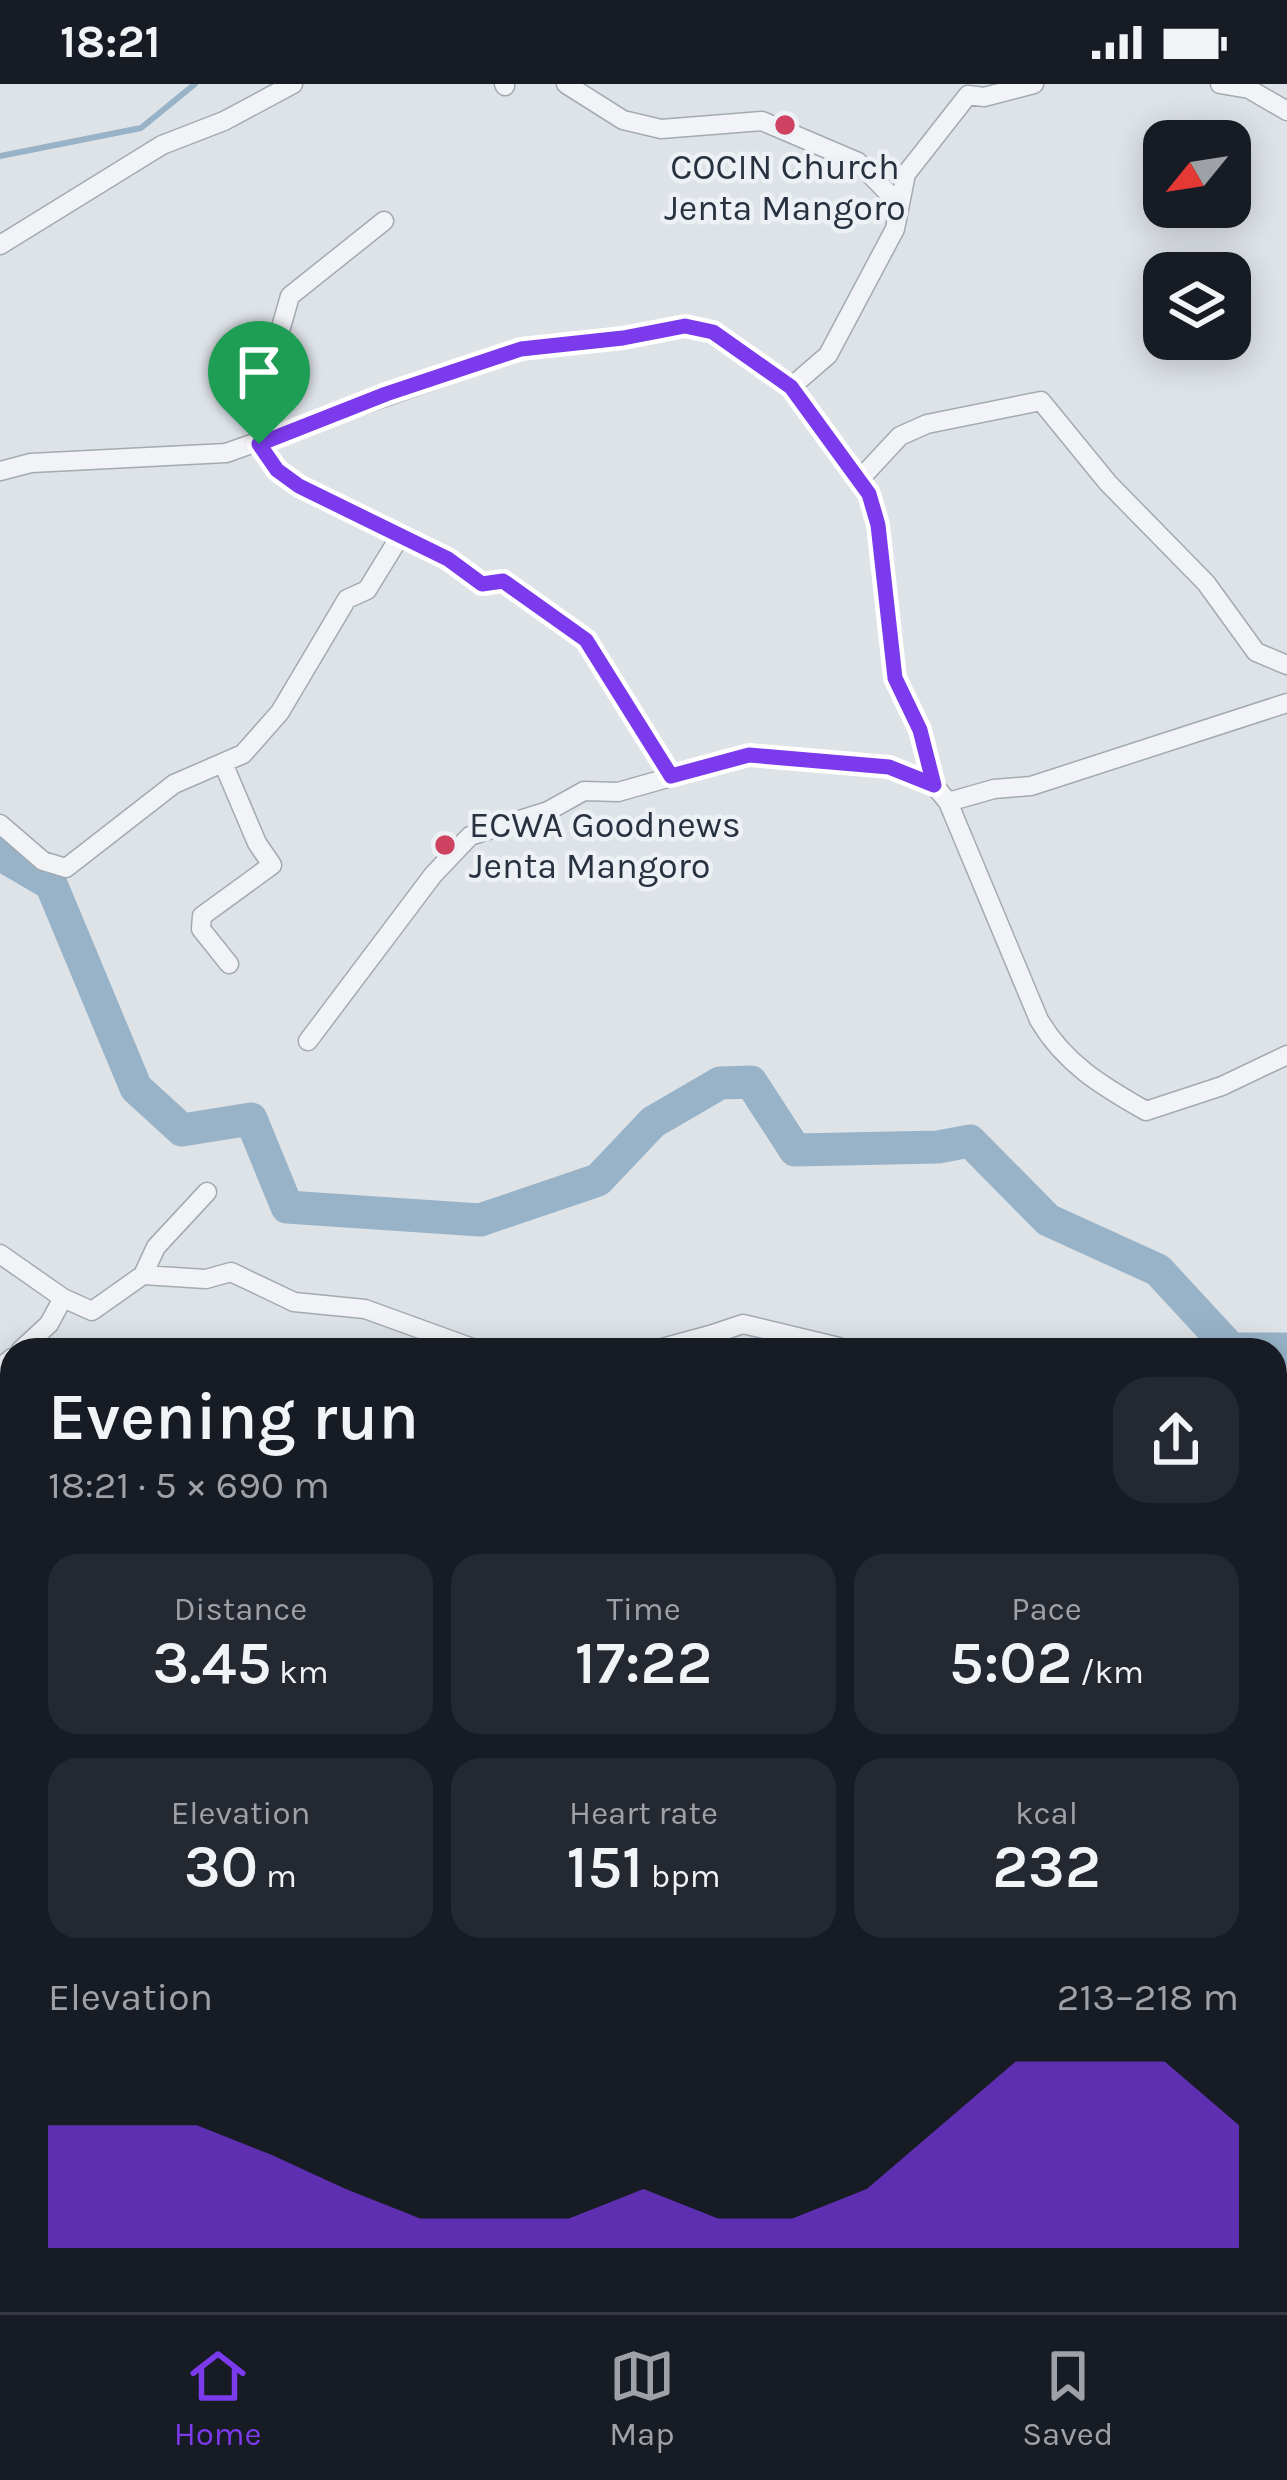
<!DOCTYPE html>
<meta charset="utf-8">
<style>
:root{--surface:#171b24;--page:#242831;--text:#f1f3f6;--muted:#9ea1a6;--line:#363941;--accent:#7c3aed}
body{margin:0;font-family:Karla,sans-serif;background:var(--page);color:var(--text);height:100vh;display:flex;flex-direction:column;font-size:45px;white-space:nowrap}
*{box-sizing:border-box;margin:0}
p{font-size:39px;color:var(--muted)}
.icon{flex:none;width:66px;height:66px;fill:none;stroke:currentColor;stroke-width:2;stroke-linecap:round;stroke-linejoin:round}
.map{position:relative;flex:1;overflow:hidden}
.sheet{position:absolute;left:0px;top:1254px;width:1287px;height:975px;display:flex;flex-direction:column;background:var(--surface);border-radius:36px 36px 0 0;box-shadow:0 6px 30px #0003}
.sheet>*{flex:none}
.needle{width:78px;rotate:240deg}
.buttons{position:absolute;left:1143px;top:36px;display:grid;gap:24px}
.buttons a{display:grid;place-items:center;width:108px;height:108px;border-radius:24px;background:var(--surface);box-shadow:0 6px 30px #0003;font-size:60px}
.pin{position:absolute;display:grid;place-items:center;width:102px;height:102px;color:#fff;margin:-123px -51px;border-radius:50% 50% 50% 0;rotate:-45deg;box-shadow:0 0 12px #0007}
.pin .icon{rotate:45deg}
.round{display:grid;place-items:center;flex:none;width:126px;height:126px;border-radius:36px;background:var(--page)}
.headline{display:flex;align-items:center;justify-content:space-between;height:204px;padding:0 48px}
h1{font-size:66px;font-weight:600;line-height:90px}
.stats{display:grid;grid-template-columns:repeat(3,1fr);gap:18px;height:204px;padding:12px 48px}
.stats div{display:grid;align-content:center;border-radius:30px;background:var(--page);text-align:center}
.stats b{font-size:60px;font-weight:600}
.stats small{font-size:33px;font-weight:400}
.stats p{font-size:33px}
.chart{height:336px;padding:24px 48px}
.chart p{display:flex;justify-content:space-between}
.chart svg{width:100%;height:216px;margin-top:12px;fill:var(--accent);opacity:.7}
.status{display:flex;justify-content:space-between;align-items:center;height:84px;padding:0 60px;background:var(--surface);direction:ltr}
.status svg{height:33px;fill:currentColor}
.menu{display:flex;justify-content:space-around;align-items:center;height:168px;border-top:3px solid var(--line);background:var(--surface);font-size:33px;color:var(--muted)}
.menu a{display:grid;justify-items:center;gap:6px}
.menu .current{color:var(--accent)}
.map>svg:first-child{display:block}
</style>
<div class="status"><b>18:21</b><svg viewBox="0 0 49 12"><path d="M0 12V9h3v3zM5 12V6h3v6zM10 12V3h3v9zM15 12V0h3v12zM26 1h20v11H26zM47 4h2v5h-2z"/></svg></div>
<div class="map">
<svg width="1287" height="2228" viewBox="0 0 1287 2228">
<rect width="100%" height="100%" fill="#dee3e8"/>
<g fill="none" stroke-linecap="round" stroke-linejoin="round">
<!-- stream -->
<path stroke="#98b3c8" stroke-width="6" d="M 0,72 L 141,44 L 195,0"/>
<!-- river -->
<path stroke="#98b3c8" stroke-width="33" d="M 0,770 L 51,800 L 136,1004 L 182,1046 L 251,1035 L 287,1123 L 480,1136 L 598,1096 L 653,1038 L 720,999 L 751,998 L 795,1066 L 938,1063 L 970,1057 L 1048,1136 L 1158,1186 L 1231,1265 L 1287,1265"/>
<!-- street casing -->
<g stroke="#a3aab2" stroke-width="21">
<path id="street" d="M 504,0 L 505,2
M 566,0 L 623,36 L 661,45 L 762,37 L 858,78 L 900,121
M 1220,0 L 1249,5 L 1287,27
M 384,137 L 290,212 L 263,306 L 259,360 L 277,386 L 299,402 L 448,475 L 481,499 L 503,497 L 586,556 L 671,692
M 0,161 L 162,61 L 224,37 L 293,0
M 791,303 L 828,271 L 895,145 L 906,90 L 968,11 L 984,13 L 1034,0
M 0,387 L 31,379 L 226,369 L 521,265 L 623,254 L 685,241 L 713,248 L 791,303 L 869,410 L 879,441 L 895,594 L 920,646 L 934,701 L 948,718 L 994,705 L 1031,702 L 1287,619
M 859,396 L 900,352 L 927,340 L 1041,317 L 1108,399 L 1206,499 L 1256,568 L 1287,581
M 223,679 L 257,759 L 272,781 L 202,832 L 201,845 L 229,880
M 948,718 L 1039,936 C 1065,980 1102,1002 1146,1027 L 1222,1002 L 1287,971
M 0,740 L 43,777 L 66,784 L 174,700 L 243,670 L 280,628 L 347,515 L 367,506 L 399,454
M 308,957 L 433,791 L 470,752 L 548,727 L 584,707 L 618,708 L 749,671 L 888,683 L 934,701
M 0,1170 L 63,1214 L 92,1227 L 143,1191 L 206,1195 L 231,1188 L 294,1218 L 365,1225 L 478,1266
M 143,1191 L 156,1163 L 207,1108
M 710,1251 L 743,1240 L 839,1263
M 21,1266 L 49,1240 L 63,1214
M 655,1266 L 710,1251 L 711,1266
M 0,1284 L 12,1274
M 0,1345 L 12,1365
M 1275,1350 L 1287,1356
M 0,1554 L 12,1553
M 1275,1601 L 1287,1587
M 0,1881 L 12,1878
M 1275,1894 L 1287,1930
M 0,2086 L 12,2092
M 1275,2125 L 1287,2053
M 195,2217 L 204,2228
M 625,2217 L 631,2228
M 784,2217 L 792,2228
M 974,2217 L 975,2228
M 352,2228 L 358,2217
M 505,2228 L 510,2222 L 515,2228
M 1258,2228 L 1260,2217"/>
</g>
<!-- street -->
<use href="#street" stroke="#f1f3f6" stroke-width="18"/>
</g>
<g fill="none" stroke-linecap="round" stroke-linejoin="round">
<!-- route casing -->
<g stroke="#fff" stroke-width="24">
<path id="route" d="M 685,242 L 713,248 L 791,303 L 869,410 L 878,441 L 895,594 L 920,646 L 934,701 L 889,683 L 749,671 L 671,692 L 586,556 L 503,497 L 482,500 L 448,475 L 299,402 L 277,386 L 259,360 L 386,310 L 521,265 L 623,254 Z"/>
</g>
<!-- route -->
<use href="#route" stroke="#7c3aed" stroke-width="15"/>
</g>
<!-- markers -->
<g fill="#cf4161" stroke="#edf1f5" stroke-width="4.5">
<circle cx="785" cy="41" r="12"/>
<circle cx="445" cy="761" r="12"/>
</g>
<g text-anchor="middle" stroke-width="9" stroke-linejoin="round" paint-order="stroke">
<!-- poi labels -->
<g font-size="36" fill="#27313f" stroke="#edf1f5">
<text x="785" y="95">COCIN Church<tspan x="785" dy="41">Jenta Mangoro</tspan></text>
<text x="469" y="753" text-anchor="start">ECWA Goodnews<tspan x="469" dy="41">Jenta Mangoro</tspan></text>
</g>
</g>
</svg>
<div class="buttons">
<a><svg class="needle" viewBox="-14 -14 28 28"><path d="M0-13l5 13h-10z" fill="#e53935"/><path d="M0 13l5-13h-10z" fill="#9ea1a6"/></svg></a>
<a><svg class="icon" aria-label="layers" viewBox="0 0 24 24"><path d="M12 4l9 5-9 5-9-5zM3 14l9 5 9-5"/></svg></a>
</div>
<div class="pin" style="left:259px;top:360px;background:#1e9e55"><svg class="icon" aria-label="arrive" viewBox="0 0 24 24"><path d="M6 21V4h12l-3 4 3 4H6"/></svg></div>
<section class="sheet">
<div class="headline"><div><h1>Evening run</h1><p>18:21 · 5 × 690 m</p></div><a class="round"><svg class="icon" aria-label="share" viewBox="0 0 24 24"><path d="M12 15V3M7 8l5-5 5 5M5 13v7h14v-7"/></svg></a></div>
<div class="stats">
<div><p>Distance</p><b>3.45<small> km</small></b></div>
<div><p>Time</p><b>17:22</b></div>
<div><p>Pace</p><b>5:02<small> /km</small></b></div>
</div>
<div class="stats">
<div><p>Elevation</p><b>30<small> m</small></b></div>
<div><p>Heart rate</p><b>151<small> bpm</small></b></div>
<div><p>kcal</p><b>232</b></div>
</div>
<div class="chart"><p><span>Elevation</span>213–218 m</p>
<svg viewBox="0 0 160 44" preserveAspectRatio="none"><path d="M0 44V19L10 19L20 19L30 25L40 32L50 38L60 38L70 38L80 32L90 38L100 38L110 32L120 19L130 6L140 6L150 6L160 19V44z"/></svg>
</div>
</section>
</div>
<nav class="menu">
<a class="current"><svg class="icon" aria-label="home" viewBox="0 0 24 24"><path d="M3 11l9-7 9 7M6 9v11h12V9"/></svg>Home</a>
<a><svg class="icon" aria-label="map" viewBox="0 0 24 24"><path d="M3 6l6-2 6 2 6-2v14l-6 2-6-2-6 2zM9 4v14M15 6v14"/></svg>Map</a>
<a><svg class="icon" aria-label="saved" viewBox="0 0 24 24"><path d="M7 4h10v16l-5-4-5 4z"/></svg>Saved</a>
</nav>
